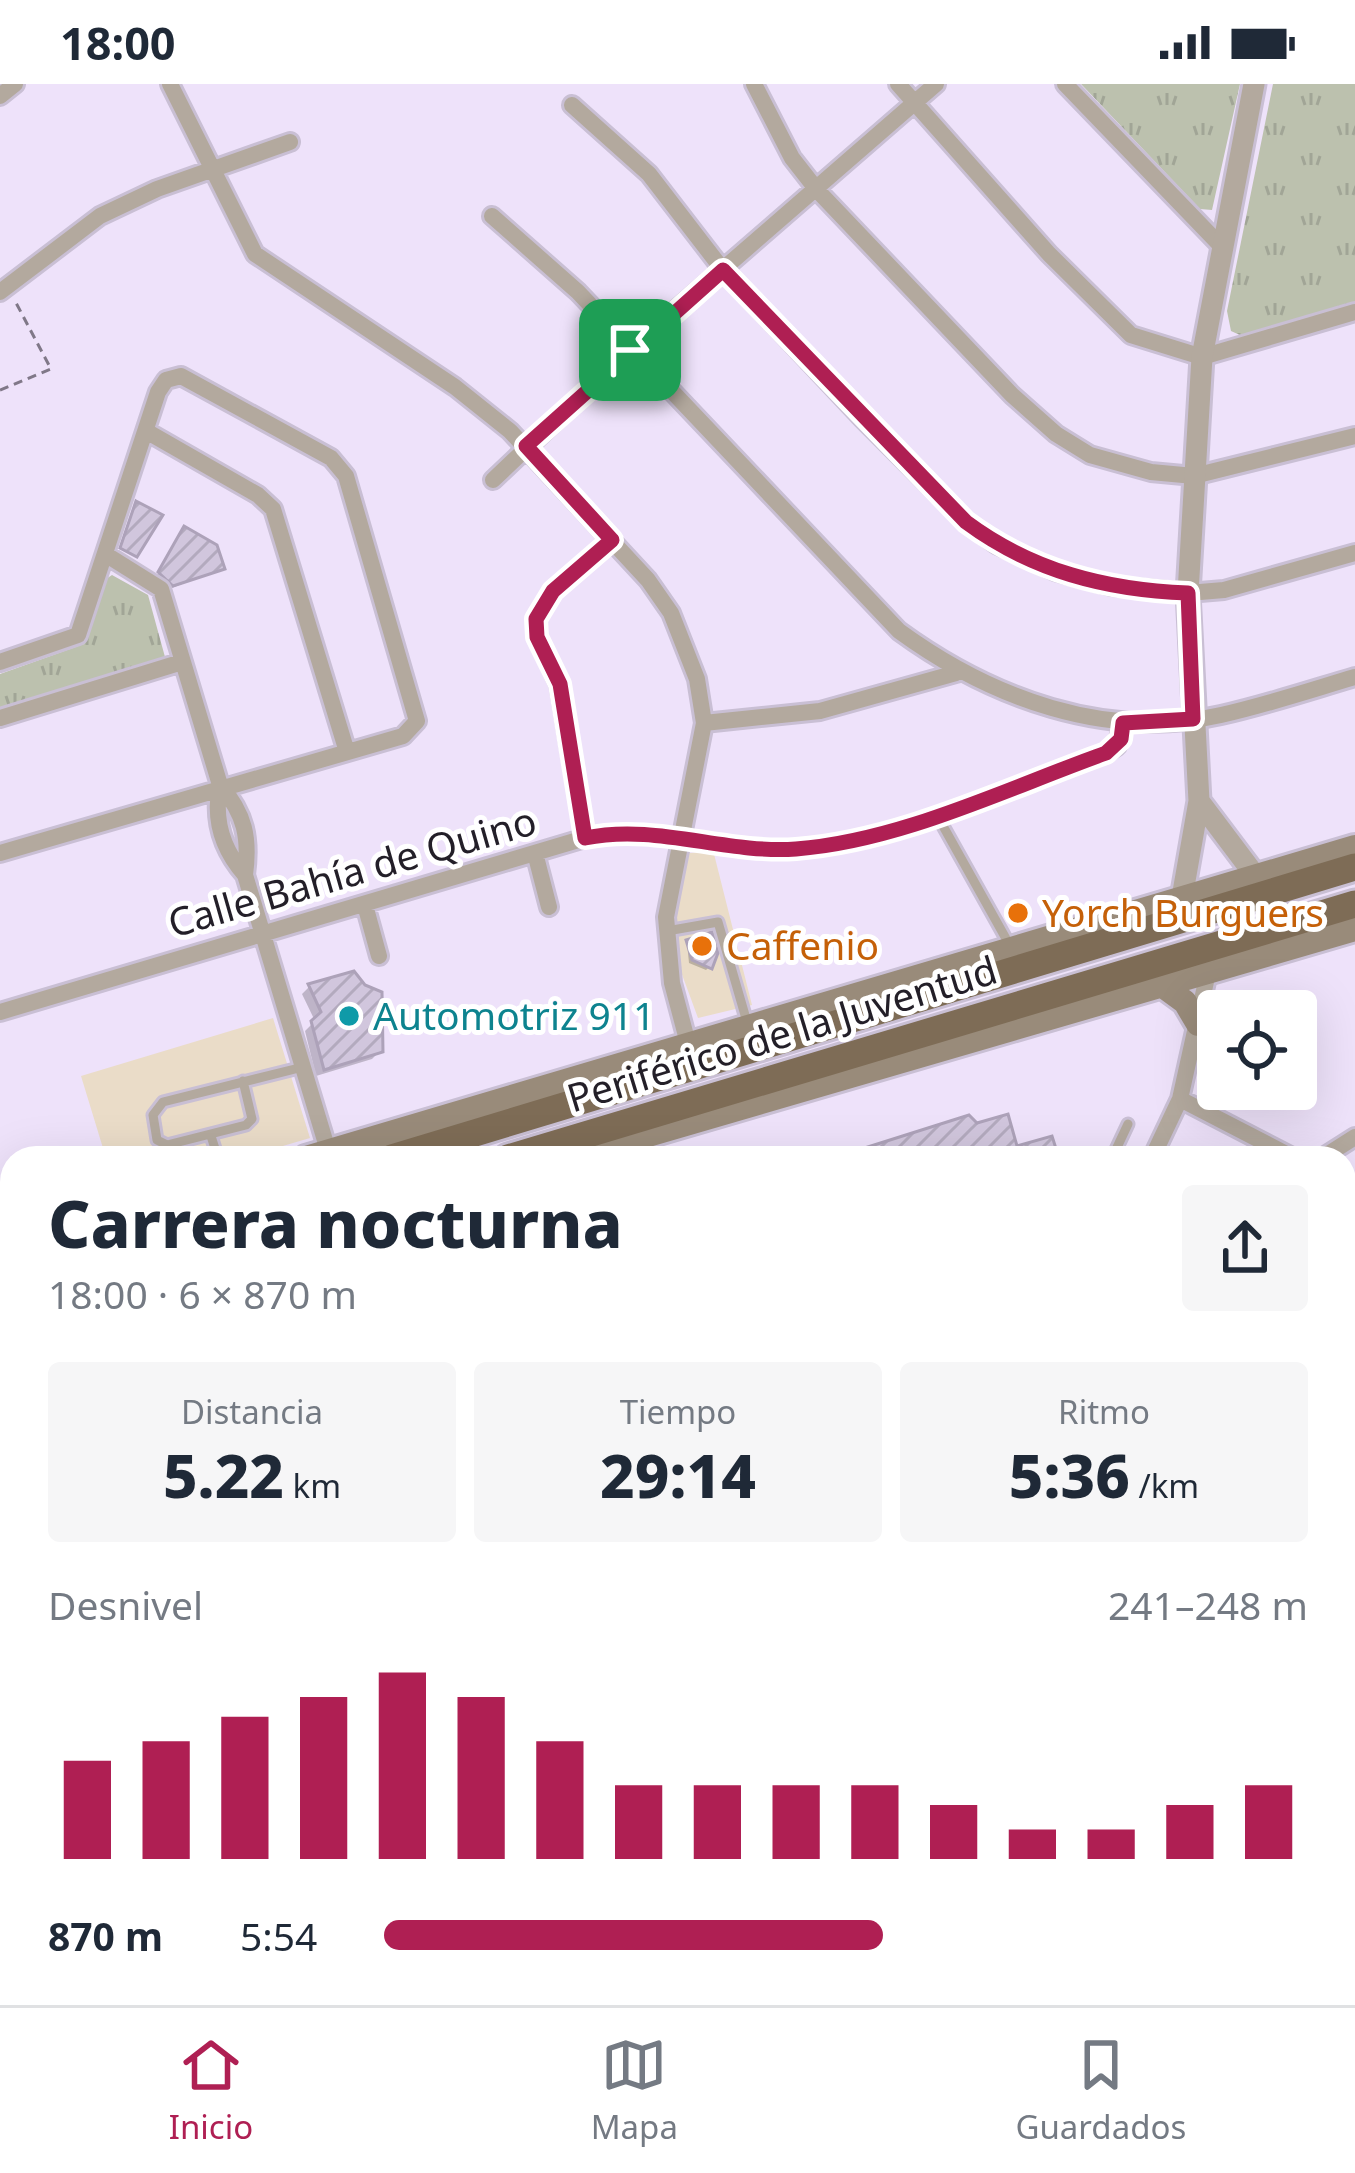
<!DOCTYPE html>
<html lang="es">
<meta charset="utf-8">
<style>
:root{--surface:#fff;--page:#f6f6f7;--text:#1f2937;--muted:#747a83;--line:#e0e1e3;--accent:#af1f53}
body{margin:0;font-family:"Noto Sans",sans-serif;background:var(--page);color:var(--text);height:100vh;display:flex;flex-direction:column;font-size:45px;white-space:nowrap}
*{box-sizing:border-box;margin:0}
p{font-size:39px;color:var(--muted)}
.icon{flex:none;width:66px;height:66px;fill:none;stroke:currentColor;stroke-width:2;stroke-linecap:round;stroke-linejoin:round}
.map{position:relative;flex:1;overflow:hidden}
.details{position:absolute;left:0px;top:1062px;width:1356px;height:861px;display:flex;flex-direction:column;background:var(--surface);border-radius:36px 36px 0 0;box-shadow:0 12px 48px #0002}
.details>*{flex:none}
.tools{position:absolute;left:1197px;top:906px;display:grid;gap:24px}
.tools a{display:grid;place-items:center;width:120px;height:120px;border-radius:12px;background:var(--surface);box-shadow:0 12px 48px #0002;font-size:60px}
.pin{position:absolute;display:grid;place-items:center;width:102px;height:102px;color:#fff;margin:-51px;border-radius:24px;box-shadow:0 6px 18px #0006}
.round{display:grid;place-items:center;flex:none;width:126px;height:126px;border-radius:12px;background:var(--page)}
.summary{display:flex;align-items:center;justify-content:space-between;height:204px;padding:0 48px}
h1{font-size:66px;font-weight:800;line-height:90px}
.metrics{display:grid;grid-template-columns:repeat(3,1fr);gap:18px;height:204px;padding:12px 48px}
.metrics div{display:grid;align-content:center;border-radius:12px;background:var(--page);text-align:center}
.metrics b{font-size:60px;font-weight:800}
.metrics small{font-size:33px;font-weight:400}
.metrics p{font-size:33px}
.chart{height:336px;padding:24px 48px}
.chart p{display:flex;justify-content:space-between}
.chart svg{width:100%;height:216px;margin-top:12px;stroke:var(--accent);stroke-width:6}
ul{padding:0 48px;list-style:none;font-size:39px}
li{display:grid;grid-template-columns:192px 144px 1fr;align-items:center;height:90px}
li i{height:30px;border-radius:15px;background:var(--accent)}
.status{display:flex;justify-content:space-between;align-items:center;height:84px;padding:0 60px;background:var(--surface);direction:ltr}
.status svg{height:33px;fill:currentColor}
.tabs{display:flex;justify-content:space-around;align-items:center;height:168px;border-top:3px solid var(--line);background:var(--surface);font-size:33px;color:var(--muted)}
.tabs a{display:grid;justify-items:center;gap:6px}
.tabs .active{color:var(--accent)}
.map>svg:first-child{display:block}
</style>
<div class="status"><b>18:00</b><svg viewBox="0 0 49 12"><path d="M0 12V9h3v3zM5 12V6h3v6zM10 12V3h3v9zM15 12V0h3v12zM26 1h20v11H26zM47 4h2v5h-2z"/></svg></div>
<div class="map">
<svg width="1355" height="1921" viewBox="0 0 1355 1921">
<defs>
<pattern id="park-tufts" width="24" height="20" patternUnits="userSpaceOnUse" patternTransform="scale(3)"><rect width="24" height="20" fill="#bcc1ae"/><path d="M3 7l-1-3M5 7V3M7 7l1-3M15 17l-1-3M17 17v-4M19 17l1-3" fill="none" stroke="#a1a596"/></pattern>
<pattern id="building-hatch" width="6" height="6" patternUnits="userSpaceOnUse" patternTransform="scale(3)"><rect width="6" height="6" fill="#d1c6dd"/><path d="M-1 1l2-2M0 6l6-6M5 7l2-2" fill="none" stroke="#b3aabe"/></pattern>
</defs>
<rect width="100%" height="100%" fill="#eee2fa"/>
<!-- commercial -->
<path fill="#eadcc8" d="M 713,766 L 752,921 L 698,934 L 673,866 L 674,819 L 683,770 Z
M 273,934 L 310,1054 L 242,1074 L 106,1074 L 81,992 Z"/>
<!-- park -->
<path fill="url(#park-tufts)" d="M 1081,0 L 1240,0 L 1212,126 L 1200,125 Z
M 1273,0 L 1355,0 L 1355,219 L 1242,252 L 1231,247 L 1227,227 Z
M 112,491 L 148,511 L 165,573 L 0,625 L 0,590 L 84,560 L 106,495 Z
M 1350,1247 L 1355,1250 L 1355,1512 L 1344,1518 L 1344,1260 Z"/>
<!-- shadow -->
<path fill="#0003" d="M 184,446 L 222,484 L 167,506 L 155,495 Z
M 687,859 L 709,883 L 706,886 L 689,879 Z
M 352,891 L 380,967 L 372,975 L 316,992 L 305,947 L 315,937 L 302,910 L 309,903 Z
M 0,1374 L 12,1415 L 12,1436 L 0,1395 Z
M 100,1911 L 227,1911 L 230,1921 L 103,1921 Z"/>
<!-- building -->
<path fill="url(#building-hatch)" stroke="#ada2b9" stroke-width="3" d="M 136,417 L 163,431 L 137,473 L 120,464 Z
M 184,442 L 217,461 L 225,485 L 173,502 L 158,488 Z
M 712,848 L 718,869 L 712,885 L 692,876 L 686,856 Z
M 354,887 L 365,901 L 382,908 L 383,968 L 324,986 L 311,937 L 321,928 L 308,900 Z
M 1008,1030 L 1017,1062 L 1052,1052 L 1059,1074 L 833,1074 L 969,1031 L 977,1039 Z
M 12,1314 L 12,1392 L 9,1392 L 0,1363 L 0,1318 Z"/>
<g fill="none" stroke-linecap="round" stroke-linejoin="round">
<!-- service casing -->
<g stroke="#c9bfd4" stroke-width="15">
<path id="service" d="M 938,733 L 1009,860
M 667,847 L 718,838 L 747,938
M 243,997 L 252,1035 L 246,1041 L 167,1061 L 157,1056 L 153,1031 L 163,1018 L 303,983
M 211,1052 L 218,1074
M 1112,1074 L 1128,1040
M 0,1304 L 12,1298
M 0,1420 L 12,1460
M 5,1646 L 12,1661
M 0,1677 L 12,1665
M 0,1714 L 12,1710
M 0,1787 L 12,1824
M 40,1911 L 43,1921
M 250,1911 L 260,1921
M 613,1911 L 616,1921
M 630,1911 L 633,1921
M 796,1911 L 805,1921
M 931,1911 L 940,1921
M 994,1911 L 1000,1921
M 448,1916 L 463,1911
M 280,1921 L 321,1911"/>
</g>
<!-- minor casing -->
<g stroke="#c9bfd4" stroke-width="22">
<path id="minor" d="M 170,0 L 255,170 L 455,303 L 510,347 L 648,496 L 671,529 L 697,595 L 704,639 L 666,833 L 672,899 L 690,967
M 754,0 L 792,74 L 817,106 L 1012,311 L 1056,350 L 1090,371 L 1151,388 L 1194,392 L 1355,352
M 898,0 L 1049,170 L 1131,251 L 1202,273 L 1355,228
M 1065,0 L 1222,163
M 0,12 L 15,0
M 572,21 L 649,90 L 723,186 L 863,335 L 966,438 L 996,460 L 1055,487 L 1112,502 L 1188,509 L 1224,506 L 1355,469
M 492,132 L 578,208 L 899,547 C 991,614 1106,657 1221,631 C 1266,621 1311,606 1355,593
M 0,208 L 100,132 L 157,105 L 290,58
M 146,347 L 258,411 L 273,425 L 347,668
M 493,396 L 630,266 L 936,0
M 105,470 L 161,505 L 220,701 C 245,730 250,754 245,791
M 0,578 L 78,551 L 158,308 L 166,296 L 181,292 L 331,374 L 346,392 L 417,637 L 403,652 L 0,769
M 0,634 L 182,578
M 704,639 L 820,627 L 956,589
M 220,701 C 213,736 222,765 245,791 L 330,1073
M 585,754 L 559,600 L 537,553 L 536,535 L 553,507 L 612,456
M 535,769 L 549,823
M 365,821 L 379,872
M 0,928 L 585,754 C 657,739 724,770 796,765 C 901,757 1008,704 1106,669 L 1117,662 L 1123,639
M 1180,1015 L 1294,1074
M 1152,1074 L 1180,1015 L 1209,884
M 1322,1074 L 1355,1053
M 1344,1098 L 1355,1103
M 1344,1254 L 1351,1239
M 1344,1532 L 1355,1526
M 0,1571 L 12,1574
M 0,1597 L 12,1600
M 1344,1679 L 1355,1672
M 1344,1859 L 1352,1873
M 849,1911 L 859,1921
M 875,1911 L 885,1921
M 1224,1911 L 1229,1921
M 1269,1921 L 1286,1911"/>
</g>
<!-- tertiary casing -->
<g stroke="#c9bfd4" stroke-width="27">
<path id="tertiary" d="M 1199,717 L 1263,802
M 1180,825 L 1199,717 L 1188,509 L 1202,273 L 1254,0"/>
</g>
<!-- secondary casing -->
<g stroke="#c9bfd4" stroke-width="30">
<path id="secondary" d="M 1159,899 L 1185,918 L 1198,940
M 306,1074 L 1355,763
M 569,1074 L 1355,845
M 0,1166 L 12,1162
M 0,1243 L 12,1240"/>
</g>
<!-- trunk casing -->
<g stroke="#c9bfd4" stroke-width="33">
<path id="trunk" d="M 392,1074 L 1355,783
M 508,1074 L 1355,820
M 0,1191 L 12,1188
M 0,1223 L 12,1219"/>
</g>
<!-- path -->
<path stroke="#807888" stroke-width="3" stroke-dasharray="9 6" stroke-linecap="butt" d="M 0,306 L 51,285 L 14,215"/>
<!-- service -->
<use href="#service" stroke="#b3a99e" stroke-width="9"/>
<!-- minor -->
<use href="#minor" stroke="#b3a99e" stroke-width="16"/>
<!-- tertiary -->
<use href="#tertiary" stroke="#b3a99e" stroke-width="21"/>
<!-- secondary -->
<use href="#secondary" stroke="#998b7a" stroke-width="24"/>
<!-- trunk -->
<use href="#trunk" stroke="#7e6c56" stroke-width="27"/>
</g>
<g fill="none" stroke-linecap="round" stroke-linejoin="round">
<!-- route casing -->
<g stroke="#fff" stroke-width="24">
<path id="route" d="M 723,186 L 966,438 C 1032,487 1106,506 1188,509 L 1193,635 L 1123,639 L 1121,655 L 1106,669 C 1008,704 901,757 796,765 C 724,770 656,739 585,754 L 560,600 L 537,553 L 536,535 L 553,507 L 612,456 L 526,362 Z"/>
</g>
<!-- route -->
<use href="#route" stroke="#af1f53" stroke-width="15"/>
</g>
<!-- markers -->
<g fill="#e8710a" stroke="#fff" stroke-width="4.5">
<circle cx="1018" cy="829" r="12"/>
<circle cx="702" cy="862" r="12"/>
</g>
<circle fill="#0f9aa8" stroke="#fff" stroke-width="4.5" cx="349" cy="932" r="12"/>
<g text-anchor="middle" stroke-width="10" stroke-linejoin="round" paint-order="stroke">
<!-- street labels -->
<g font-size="39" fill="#231f28" stroke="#fff">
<text transform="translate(352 788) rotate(-16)" y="14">Calle Bahía de Quino</text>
<text transform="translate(782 950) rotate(-17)" y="14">Periférico de la Juventud</text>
</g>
<!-- food labels -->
<g font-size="39" fill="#c56008" stroke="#fff" text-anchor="start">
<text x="1042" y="843">Yorch Burguers</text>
<text x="726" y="876">Caffenio</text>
</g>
<!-- culture labels -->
<g font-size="39" fill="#0d838f" stroke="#fff" text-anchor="start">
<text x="373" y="946">Automotriz 911</text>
</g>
</g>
</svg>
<div class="tools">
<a><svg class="icon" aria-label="locate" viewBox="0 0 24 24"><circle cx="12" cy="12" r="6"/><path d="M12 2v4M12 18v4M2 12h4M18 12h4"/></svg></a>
</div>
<div class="pin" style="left:630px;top:266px;background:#1e9e55"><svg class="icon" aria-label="arrive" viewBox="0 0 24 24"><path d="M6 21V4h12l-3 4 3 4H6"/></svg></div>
<section class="details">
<div class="summary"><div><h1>Carrera nocturna</h1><p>18:00 · 6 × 870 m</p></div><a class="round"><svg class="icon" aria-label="share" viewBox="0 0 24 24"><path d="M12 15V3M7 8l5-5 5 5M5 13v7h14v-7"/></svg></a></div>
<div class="metrics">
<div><p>Distancia</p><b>5.22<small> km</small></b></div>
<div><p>Tiempo</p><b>29:14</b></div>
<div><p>Ritmo</p><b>5:36<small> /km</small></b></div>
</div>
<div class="chart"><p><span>Desnivel</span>241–248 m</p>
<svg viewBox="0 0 160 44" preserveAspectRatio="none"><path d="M5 44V24M15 44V20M25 44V15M35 44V11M45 44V6M55 44V11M65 44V20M75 44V29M85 44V29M95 44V29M105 44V29M115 44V33M125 44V38M135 44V38M145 44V33M155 44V29"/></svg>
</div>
<ul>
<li><b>870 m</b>5:54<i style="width:54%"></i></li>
</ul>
</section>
</div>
<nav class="tabs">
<a class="active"><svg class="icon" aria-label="home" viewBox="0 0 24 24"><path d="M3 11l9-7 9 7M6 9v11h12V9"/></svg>Inicio</a>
<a><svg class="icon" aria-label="map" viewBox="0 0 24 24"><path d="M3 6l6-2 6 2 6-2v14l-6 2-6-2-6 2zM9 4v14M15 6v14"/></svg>Mapa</a>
<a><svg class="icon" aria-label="saved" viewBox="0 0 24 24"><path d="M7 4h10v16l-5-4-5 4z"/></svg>Guardados</a>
</nav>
